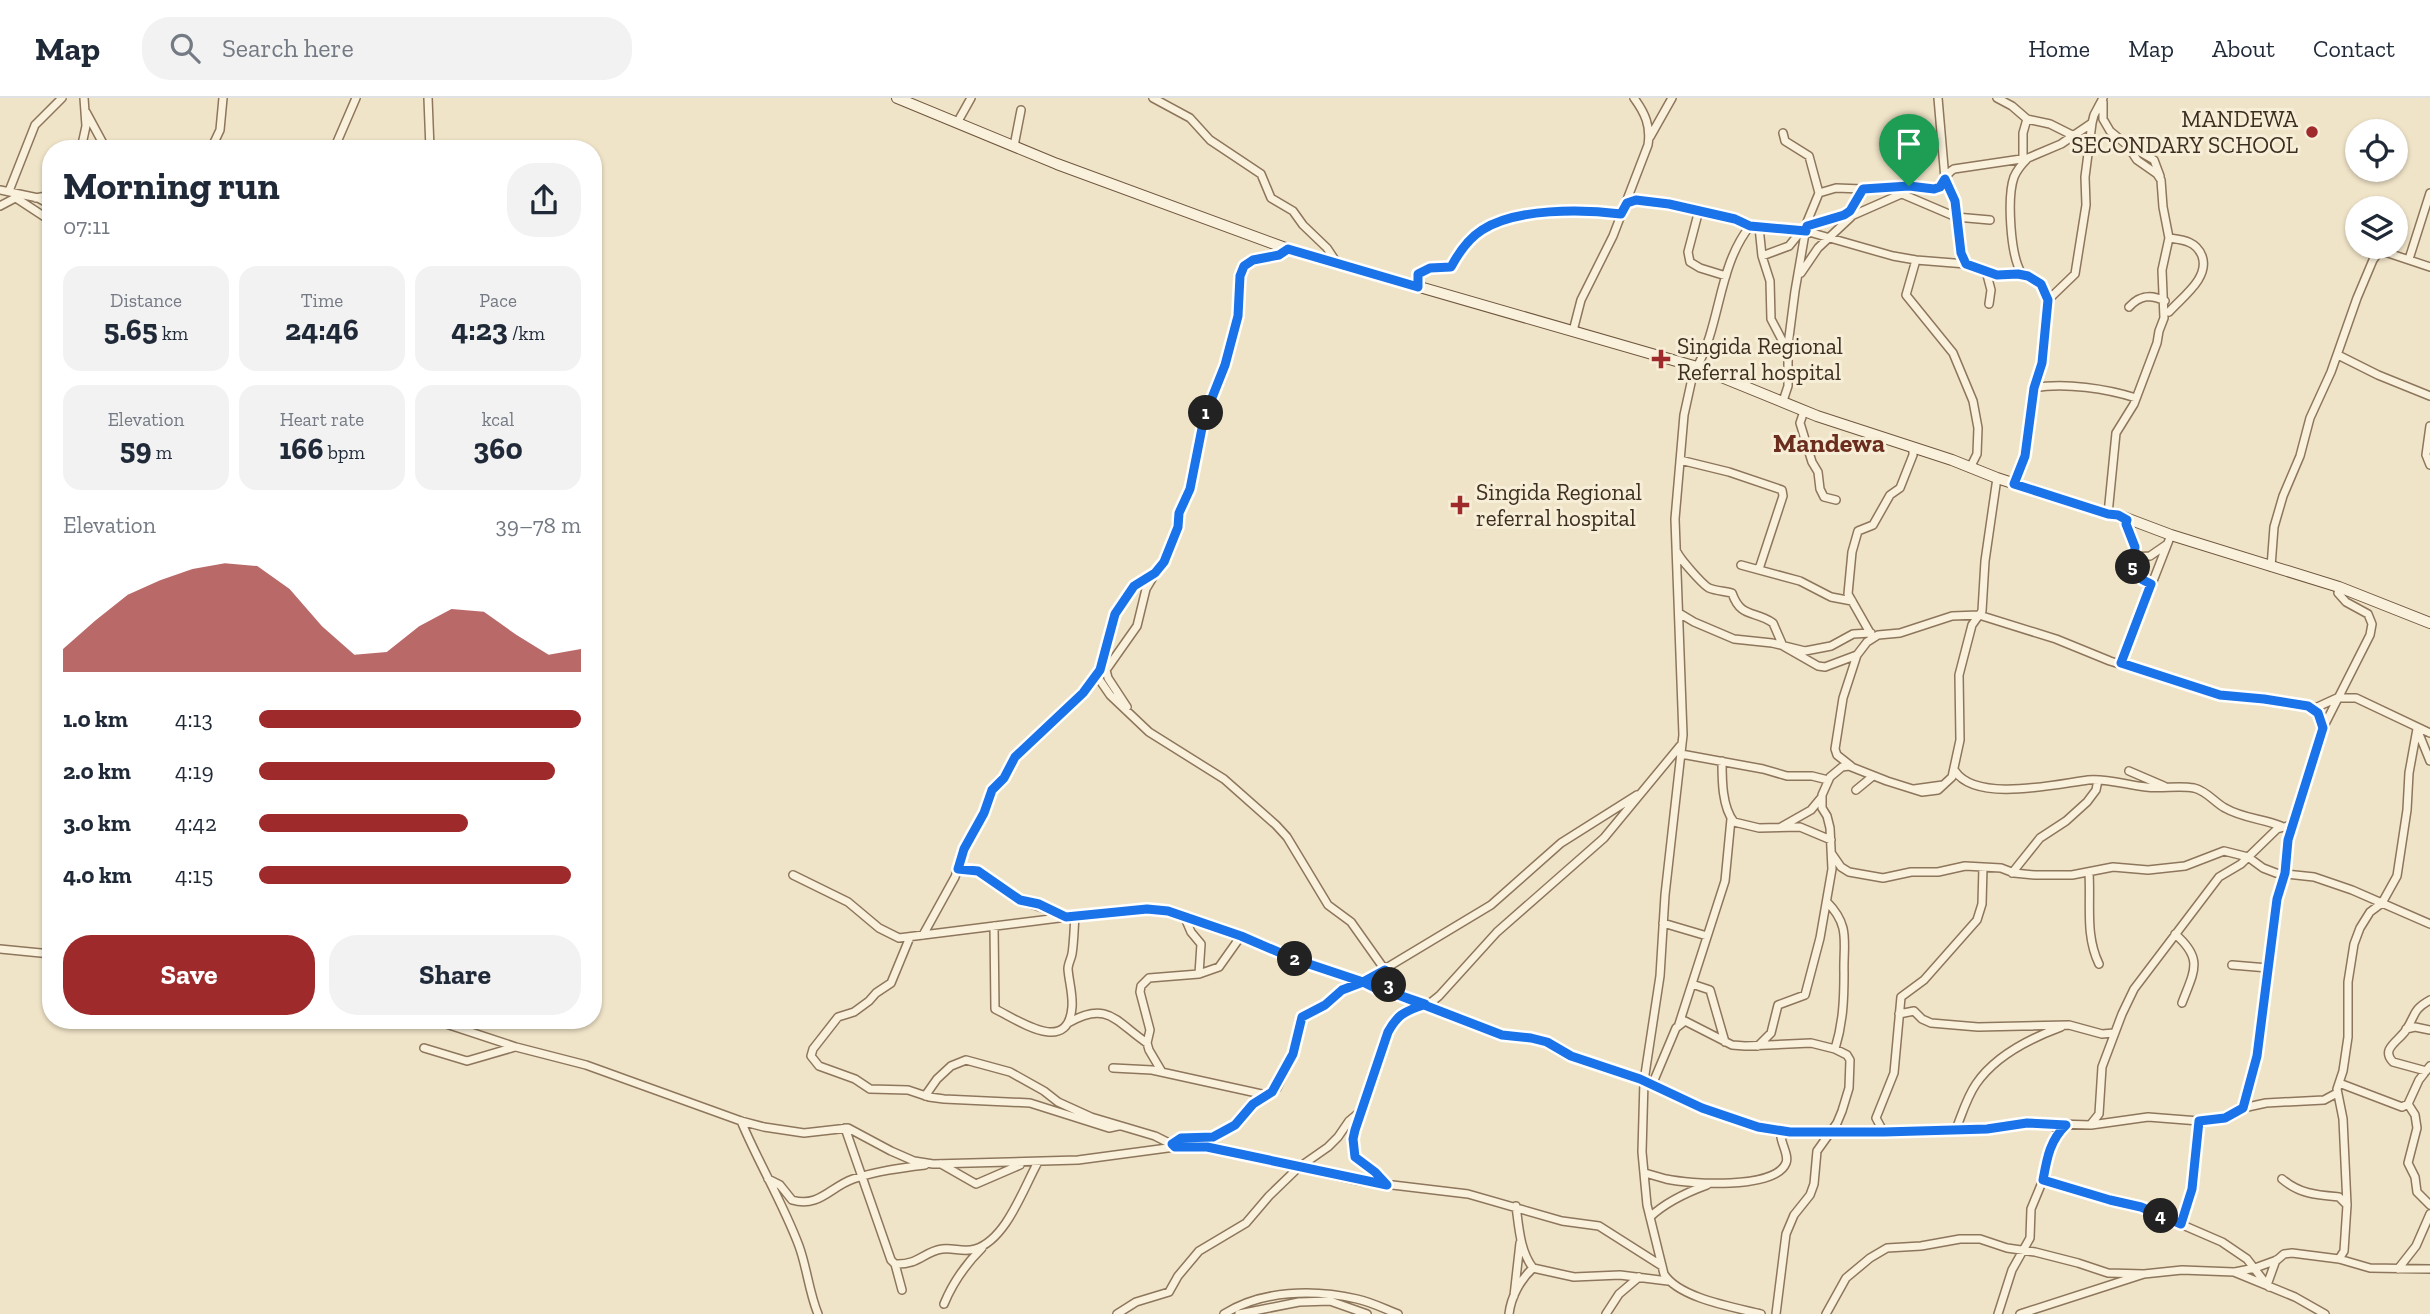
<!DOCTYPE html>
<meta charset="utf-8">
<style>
:root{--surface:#fff;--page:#f2f2f3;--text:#1f2937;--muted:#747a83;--line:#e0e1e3;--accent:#9e2a2b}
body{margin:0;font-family:"Zilla Slab",serif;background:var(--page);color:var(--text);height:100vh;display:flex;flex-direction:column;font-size:26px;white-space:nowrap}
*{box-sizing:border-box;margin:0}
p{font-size:23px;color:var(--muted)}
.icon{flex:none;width:38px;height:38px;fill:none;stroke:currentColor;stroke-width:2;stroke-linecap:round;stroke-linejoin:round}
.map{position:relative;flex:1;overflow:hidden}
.details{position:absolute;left:42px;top:42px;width:560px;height:889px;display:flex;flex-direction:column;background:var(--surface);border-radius:28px;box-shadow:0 2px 5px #0004}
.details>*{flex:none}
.fabs{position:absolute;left:2345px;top:21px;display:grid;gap:14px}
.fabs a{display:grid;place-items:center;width:63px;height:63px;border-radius:50%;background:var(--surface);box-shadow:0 2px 5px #0004;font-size:35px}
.pin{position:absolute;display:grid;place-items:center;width:60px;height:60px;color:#fff;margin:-72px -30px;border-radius:50% 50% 50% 0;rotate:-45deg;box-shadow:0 0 7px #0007}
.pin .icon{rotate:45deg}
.km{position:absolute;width:35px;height:35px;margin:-18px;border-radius:50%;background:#222;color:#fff;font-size:19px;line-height:35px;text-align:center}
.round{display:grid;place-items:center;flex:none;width:74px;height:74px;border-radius:28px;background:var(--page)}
.headline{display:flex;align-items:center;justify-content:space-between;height:119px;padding:0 21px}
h1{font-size:38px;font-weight:700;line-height:52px}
.metrics{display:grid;grid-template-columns:repeat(3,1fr);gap:10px;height:119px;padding:7px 21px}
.metrics div{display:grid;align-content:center;border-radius:18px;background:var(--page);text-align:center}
.metrics b{font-size:30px;font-weight:700}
.metrics small{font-size:19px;font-weight:400}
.metrics p{font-size:19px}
.chart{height:196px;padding:14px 21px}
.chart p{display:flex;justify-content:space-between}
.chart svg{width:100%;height:126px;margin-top:7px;fill:var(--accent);opacity:.7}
.button{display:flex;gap:14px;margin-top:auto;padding:14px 21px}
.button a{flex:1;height:80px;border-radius:28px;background:var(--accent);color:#fff;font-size:28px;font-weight:700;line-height:80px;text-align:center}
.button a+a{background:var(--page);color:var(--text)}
ul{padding:0 21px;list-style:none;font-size:23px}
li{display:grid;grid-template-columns:112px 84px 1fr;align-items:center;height:52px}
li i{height:18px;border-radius:9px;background:var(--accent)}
header{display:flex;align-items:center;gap:42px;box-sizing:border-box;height:98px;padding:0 35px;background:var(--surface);border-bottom:2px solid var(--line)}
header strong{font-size:33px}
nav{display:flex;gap:38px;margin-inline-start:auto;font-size:24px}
.search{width:490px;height:63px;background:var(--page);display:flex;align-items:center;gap:18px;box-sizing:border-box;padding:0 24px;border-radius:28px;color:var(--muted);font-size:26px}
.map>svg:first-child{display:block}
</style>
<header>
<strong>Map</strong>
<div class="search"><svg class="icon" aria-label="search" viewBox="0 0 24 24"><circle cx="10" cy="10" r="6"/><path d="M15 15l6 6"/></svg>Search here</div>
<nav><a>Home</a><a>Map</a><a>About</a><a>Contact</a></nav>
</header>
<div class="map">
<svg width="2430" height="1216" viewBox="0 0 2430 1216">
<rect width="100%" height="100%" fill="#f0e4c8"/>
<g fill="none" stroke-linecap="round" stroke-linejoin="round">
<!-- street casing -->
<g stroke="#8d765c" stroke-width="10">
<path id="street" d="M 428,0 L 430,51
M 1153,0 L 1190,20 L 1210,42 L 1261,76 L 1271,100 L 1293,113 L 1303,127 L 1327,150 L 1337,165
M 1938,0 L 1945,81 L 1955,103 L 1961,159 L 1966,166
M 1997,0 L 2012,8 L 2027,21 L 2050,26 L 2074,38
M 2103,4 L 2103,21 L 2110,33 L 2127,47 L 2137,62 L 2157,76 L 2161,82 L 2163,109 L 2169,140 L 2162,172 L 2164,220 L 2159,233 L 2157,245 L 2134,306 L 2116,335 L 2108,416
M 86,14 L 106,51
M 957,25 L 971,0
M 1783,35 L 1785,43 L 1809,58 L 1819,95
M 1650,39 L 1672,0
M 2128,47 L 2154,62 L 2160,78
M 1014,48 L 1021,12
M 81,51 L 86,28 L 84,0
M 211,51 L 220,32 L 223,0
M 334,51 L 356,0
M 2023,61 L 2023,35 L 2027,21
M 1888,90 L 1956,119 L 1990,122
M 0,92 L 38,100 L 51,107
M 9,93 L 35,27 L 62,0
M 16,100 L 51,123
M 36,100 L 51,97
M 1627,105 L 1636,102 L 1684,108 L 1735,121 L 1750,128 L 1802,132 L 1893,158 L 1916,162 L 1966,166 L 1997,177 L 2022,176 L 2041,186 L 2048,202 L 2045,219 L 2044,254 L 2034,290 L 2025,358 L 2014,386
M 0,108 L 19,98
M 1699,112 L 1688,154 L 1690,164 L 1700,170 L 1726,178
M 1849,119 L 1899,97
M 1807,128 L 1844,117 L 1850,113 L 1862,91
M 1759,129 L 1762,158 L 1770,183 L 1771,221 L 1783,244 L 1788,247 L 1788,288 L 1783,303
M 1288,151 L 1279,157 L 1253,161 L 1244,168 L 1240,178 L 1239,218 L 1225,267 L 1204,320 L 1190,391 L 1179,415 L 1171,451 L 1155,475 L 1134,488 L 1115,516 L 1099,581 L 1110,597 L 1149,634 L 1224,681 L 1276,727 L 1287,739 L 1328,807 L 1351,824 L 1385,872 L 1385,878 L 1393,895 L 1502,937 L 1539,941 L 1571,958 L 1640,981 L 1735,1023 L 1790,1033
M 1762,158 L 1789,148 L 1802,132
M 2409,161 L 2430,95
M 1916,162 L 1906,197 L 1953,255 L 1973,303 L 1978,330 L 1977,356 L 1970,370
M 1986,173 L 1991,192 L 1989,206
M 1801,175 L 1818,150 L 1851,119
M 2022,176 C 2010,158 2007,99 2014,79 C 2017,72 2022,66 2027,61
M 1418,189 L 1418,176 L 1430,170 L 1451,169 C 1459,154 1468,141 1482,132 C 1514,111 1584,111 1621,116
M 2048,202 L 2075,176 L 2086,107 L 2085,79 L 2092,25
M 2129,209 C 2140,197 2151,196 2165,203
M 2169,214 C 2182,199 2210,180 2202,158 C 2196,143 2183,142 2169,140
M 1573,233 L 1581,202 L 1613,138 L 1648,47 C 1651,28 1645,15 1634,0
M 1788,247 L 1795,193 L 1807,124 L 1819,95 L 1836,90 L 1862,91 L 1909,88 L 1937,91 C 1946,86 1944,76 1954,71 L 2028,60 L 2061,46 L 2092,25 L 2094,17 L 2103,0
M 2338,257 L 2378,277 L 2430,298
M 1692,268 L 1693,276 L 1684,317 L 1675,421 L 1683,637 L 1665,797 L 1660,878 L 1644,983 L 1642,1054 L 1647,1107 L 1664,1176 C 1679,1200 1733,1209 1761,1216
M 1697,269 C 1721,225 1718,168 1750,128
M 2034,290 C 2064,284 2108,291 2136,300
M 1801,311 L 1803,316 L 1800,325 L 1812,364 L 1818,374 L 1820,391 L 1824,399 L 1836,402
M 2430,328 L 2426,357 L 2430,367
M 1680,362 L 1729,374 L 1782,392 L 1783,398 L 1759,471
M 2127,422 L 2126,426 L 2135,449 L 2133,470 L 2143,482 L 2151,486
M 1677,454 C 1680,461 1703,487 1709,490 C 1716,493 1725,493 1732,495 C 1741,521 1755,512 1773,525 L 1783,548 L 1818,568 L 1825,569 L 1857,557
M 2134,459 L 2150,458 L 2166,447
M 1741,467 L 1800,483 L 1831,499 L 1852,503
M 2271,469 L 2274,429 L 2283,398 L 2300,358 L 2310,320 L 2331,274 L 2357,200 L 2373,162 L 2378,155 L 2385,154 L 2430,169
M 1679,515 L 1694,524 L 1734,541 L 1772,545 L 1805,553 L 1831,548 L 1853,536 L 1871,535
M 1873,540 L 1848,496 L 1852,454 L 1858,433 L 1873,427 L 1890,397 L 1900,390 L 1913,357 L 1913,351
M 2121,565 L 2171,437
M 1105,568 L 1108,580 L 1127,609
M 1106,572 L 1137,528 L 1146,491 L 1155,476
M 2313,611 L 2337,600 L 2356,600 L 2430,635
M 2417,631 L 2430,663
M 1681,656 L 1763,671 L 1787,678 L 1812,678 L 1828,682
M 1722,663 C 1722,682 1722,709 1734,724 L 1759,730 L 1800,729 L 1831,742
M 1851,668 L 1837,657 L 1835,651 L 1843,600 L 1857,557 L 1867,544 L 1878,537 L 1900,535 L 1952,518 L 1979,517 L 2056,541 L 2110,563 L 2204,593 L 2220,597 L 2301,606 L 2318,615 L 2323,629
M 1955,673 C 1976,705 2056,686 2088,682 C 2106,680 2127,687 2146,689 C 2162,691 2179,687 2194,690 C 2207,693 2214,704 2225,710 C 2242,720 2263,721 2281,728
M 2129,673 L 2164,688
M 1914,691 L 1943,687
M 1856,692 L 1873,678
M 1781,729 L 1811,712 L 1821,700
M 1832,756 L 1841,769 L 1849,774 L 1883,780 L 1911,774 L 1938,774 L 1965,768 L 2001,770 L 2014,775 L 2035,777 L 2072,777 L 2113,769 L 2148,772 L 2185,768 L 2224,753 L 2248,759 L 2263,770 L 2276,775 L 2314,779 L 2352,792 L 2430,826
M 958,771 C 985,766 998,792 1020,802 C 1035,808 1050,811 1066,819
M 2012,775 L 2040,740 L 2066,723 L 2087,704 L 2096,692 L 2098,682
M 2089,775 C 2091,807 2085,837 2099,866
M 793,777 L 848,804 L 879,830 L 899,840 L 1075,818 L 1157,811 L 1241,838 L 1297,862 L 1363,884 L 1387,896 L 1393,895
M 1827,804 C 1851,828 1843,845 1844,875 C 1844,902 1843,925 1835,951
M 1185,820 L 1191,834 L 1201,846 L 1199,876
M 1663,825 L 1707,838
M 994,828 L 995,911 C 1018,922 1068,958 1072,909 C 1073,896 1069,884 1068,871 C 1068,866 1071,861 1072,856 C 1074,843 1074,830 1075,818
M 2175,836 C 2204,861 2194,873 2182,905
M 923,837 L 955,779 L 964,751 L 984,715 L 992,693 L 1004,679 L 1015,659 L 1083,595 L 1098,574
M 910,839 L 891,885 L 876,895 L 869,903 L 854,914 L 838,919 L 813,951 L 811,958 L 819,968 L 855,981 L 870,991 L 908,992 L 929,999 L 944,1001 L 1030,1005 L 1109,1030 L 1118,1028
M 0,851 L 51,856
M 2232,867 L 2268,870
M 1692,886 L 1710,892 L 1725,944
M 1899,916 L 1914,913 L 1922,921 L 1931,925 L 1978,929 L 2069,927 L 2102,936 L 2114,935
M 434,922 L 516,949 L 586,967 L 741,1023 L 764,1029 L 804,1035 L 848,1030 L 891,1053 L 914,1063 L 933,1066 L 1078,1062 L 1175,1049 L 1207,1049 L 1359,1083 L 1468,1096 L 1562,1123 L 1599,1128 L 1662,1168
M 1068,925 C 1108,902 1116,924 1147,945
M 1679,926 L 1725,783 L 1731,721
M 2406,931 L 2415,929 L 2430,932
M 1758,948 L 1771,935 L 1778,907 L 1805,897 L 1820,840 L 1832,771 L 1830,730 L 1827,718 L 1822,710 L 1822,697 L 1830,679 L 1842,669 L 1849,668 L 1887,683 L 1922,694 L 1938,692 L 1952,679 L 1960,642 L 1959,577 L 1972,527 L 1982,513 L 1985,463 L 1997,380
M 424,950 L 467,963 L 515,949
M 1113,970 L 1152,972 L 1266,997
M 2426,973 L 2393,964 C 2380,951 2399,943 2406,932 C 2416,917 2412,912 2430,902
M 1162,974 L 1149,952 L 1147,945 L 1150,932 L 1140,894 L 1141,888 L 1149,880 L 1199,876 L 1219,869 L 1241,838
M 2339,985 L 2402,1009 L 2408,1006 L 2419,982 L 2430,968
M 1652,987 L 1676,930 L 1685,923 L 1732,947 L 1745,948 L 1811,945 L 1835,951 L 1847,957 L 1850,962 L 1849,990 L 1842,1013 L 1837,1025 L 1817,1053 L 1814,1086 L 1810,1097 L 1794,1117 L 1786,1136 L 1776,1216
M 925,998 L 937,981 L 951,968 L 966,962 L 1010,974 L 1044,993 L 1058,1004 L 1091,1019 L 1155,1038 L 1175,1048
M 2408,1006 L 2415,1017 L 2417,1030 L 2408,1065 L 2415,1079 L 2417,1094 L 2430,1107
M 2243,1010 L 2266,1005 L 2324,1002 L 2337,995
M 1361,1013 L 1353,1041 L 1354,1055 L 1359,1063 L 1375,1074 L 1387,1087
M 741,1023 C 759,1066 783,1105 799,1148 C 807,1170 809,1194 818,1216
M 2091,1026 L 2099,1016 L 2102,969 L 2122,916 L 2134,891 L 2219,779 L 2241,766 L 2277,731 L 2291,727
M 845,1030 L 891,1162 L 895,1166 L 902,1192
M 1956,1031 C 1962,1016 1967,999 1976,986 C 1995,958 2031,940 2061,929
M 1883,1033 L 1876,1020 L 1894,975 L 1901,899 L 1924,882 L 1977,822 L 1982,806 L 1983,769
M 1172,1046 L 1181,1040 L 1213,1039 L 1241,1022 L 1253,1006 L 1277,990 L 1293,956 L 1302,919 L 1325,907 L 1342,892 L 1363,884 L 1491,807 L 1561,745 L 1637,697
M 941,1066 L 976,1086 L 1020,1067
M 1645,1075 C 1652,1077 1659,1079 1666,1081 C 1689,1086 1775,1092 1786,1065 C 1789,1058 1782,1047 1781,1039 L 1790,1033 L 1987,1032 L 2027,1025 L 2091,1027 L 2148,1019 L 2199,1023 L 2225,1020 L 2243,1010 L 2257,958 L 2277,801 L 2285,775 L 2288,742 L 2291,727 L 2323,630 L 2370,537 L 2372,526 L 2368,516 L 2346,504 L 2338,495 L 2339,489
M 768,1081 L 780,1087 L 792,1102 C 819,1110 830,1089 853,1081 C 877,1073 900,1070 925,1067
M 2282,1081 C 2300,1096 2316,1097 2339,1099 L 2347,1107
M 2043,1082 L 2110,1102 L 2141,1109 L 2222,1144 L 2247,1161 L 2267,1187
M 1516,1108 C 1519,1130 1520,1153 1533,1170 L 1574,1179 L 1620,1177 L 1668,1183
M 1650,1119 C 1666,1104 1685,1095 1707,1087
M 2181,1127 L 2191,1091 L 2199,1023
M 2339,1161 L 2344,1153 L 2347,1107 L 2343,1021 L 2337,991 L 2343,973 L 2348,939 L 2348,884 L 2354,846 L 2360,830 L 2370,814 L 2382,805 L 2397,778 L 2407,712 L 2409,675 L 2417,631
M 895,1166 C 919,1167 923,1154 942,1151 C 953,1149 963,1155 975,1151 C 1006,1142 1023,1091 1038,1064
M 2398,1171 L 2416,1148 L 2430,1116
M 2235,1174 L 2255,1170 L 2277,1162 L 2284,1156 L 2292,1155 L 2339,1161 L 2370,1170 L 2430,1171
M 2269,1189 L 2267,1187 L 2276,1162
M 1514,1198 L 1520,1145
M 944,1206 C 953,1184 965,1167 982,1150
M 1117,1216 L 1136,1204 L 1169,1194 L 1178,1178 L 1199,1153 L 1246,1125 L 1269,1098 L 1298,1070 L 1328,1049 L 1338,1039 L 1349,1023 L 1361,1013 L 1388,934 L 1395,921 L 1404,914 L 1429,906 L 1439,898 L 1497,834 L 1604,740 L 1680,648
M 1224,1216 C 1262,1192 1314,1191 1357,1201 C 1371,1204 1385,1211 1398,1216
M 1239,1216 L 1299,1204 L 1330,1203 L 1367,1216
M 1509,1216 C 1511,1199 1520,1182 1533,1170
M 1606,1216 L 1619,1196 L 1639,1179
M 1826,1216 L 1846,1180 L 1870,1160 L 1887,1150 L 1921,1148 L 1960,1141 L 1980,1141 L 2007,1150 L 2035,1154 L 2078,1165 L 2108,1175 L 2144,1176
M 1998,1216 L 2012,1172 L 2030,1140 L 2031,1111 L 2043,1082 L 2051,1046 L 2056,1036 L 2066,1027
M 2020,1216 L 2144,1176 L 2182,1172 L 2234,1174 L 2295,1199 L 2325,1216"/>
</g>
<!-- secondary casing -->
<g stroke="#6f573f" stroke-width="12">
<path id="secondary" d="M 897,0 L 1057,66 L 1288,151 L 1697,269 L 1817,318 L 1952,362 L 1997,380 L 2108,416 L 2118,417 L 2171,437 L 2339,489 L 2430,525"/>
</g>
<!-- street -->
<use href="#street" stroke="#faf1dc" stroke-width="7"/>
<!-- secondary -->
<use href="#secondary" stroke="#faf1dc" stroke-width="10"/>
</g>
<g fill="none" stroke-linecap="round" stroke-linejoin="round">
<!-- route casing -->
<g stroke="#fff" stroke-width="14">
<path id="route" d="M 1909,88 L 1863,91 L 1850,113 L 1844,117 L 1807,128 L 1806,133 L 1750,128 L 1735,121 L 1669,106 L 1636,102 L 1627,105 L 1621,116 C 1582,111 1516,110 1482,132 C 1468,141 1459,154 1451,169 L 1430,170 L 1418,176 L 1418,189 L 1288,151 L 1279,157 L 1253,162 L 1244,168 L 1240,178 L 1238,218 L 1225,267 L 1204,320 L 1190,391 L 1179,415 L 1178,429 L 1164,464 L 1155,475 L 1134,488 L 1115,516 L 1100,572 L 1083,595 L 1015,659 L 1004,680 L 992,692 L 984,715 L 964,751 L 958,771 L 978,773 L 1020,802 L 1039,806 L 1066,819 L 1147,811 L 1168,813 L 1241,838 L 1297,862 L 1363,884 L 1387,896 L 1393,895 L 1425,906 C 1406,914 1399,914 1388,934 L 1355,1032 L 1353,1041 L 1355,1059 L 1375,1074 L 1387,1087 L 1207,1049 L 1175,1049 L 1172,1046 L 1181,1040 L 1213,1039 L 1235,1027 L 1253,1006 L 1272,994 L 1293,956 L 1302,919 L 1325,907 L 1342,892 L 1363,884 L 1385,872 L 1385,878 L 1393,895 L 1502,937 L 1531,940 L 1547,944 L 1571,958 L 1640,981 L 1702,1010 L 1758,1029 L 1790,1034 L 1884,1034 L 1987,1031 L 2027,1025 L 2066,1027 C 2050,1042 2047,1060 2043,1082 L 2110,1102 L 2141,1109 L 2181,1126 L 2192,1091 L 2199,1023 L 2225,1020 L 2243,1010 L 2257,958 L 2277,801 L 2285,775 L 2288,742 L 2323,630 L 2318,615 L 2308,608 L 2264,601 L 2220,597 L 2121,565 L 2151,486 L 2143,482 L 2133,470 L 2135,449 L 2126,426 L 2127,422 L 2118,417 L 2108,416 L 2014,386 L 2025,358 L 2034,290 L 2042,265 L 2048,202 L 2041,186 L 2028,178 L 2018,176 L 1997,177 L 1966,166 L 1961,155 L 1955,103 L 1945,81 L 1940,89 L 1934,91 L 1909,88"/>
</g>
<!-- route -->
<use href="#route" stroke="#1a73e8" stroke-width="9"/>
</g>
<!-- markers -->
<g fill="#9e2a2b" stroke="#f7eed8" stroke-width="2.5">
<circle cx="2312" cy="34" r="7"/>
<path d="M1657.5 250.5h7v7h7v7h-7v7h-7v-7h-7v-7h7z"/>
<path d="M1456.5 396.5h7v7h7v7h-7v7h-7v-7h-7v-7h7z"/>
</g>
<g text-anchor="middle" stroke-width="6" stroke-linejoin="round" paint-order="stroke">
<!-- poi labels -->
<g font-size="23" fill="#3d2e20" stroke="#f7eed8" text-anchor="start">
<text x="2298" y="29" text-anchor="end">MANDEWA<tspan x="2298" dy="26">SECONDARY SCHOOL</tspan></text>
<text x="1677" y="256">Singida Regional<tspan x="1677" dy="26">Referral hospital</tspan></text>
<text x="1476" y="402">Singida Regional<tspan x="1476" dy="26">referral hospital</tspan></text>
</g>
<!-- quarter labels -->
<g font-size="26" font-weight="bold" fill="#6b2e1e" stroke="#f7eed8">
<text x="1829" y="354">Mandewa</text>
</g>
</g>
</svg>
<div class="fabs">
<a><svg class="icon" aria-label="locate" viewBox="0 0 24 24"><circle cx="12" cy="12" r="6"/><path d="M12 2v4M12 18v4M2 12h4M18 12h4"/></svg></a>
<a><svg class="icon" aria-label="layers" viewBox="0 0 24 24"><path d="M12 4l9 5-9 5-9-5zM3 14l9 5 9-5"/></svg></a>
</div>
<div class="pin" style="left:1909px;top:88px;background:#1e9e55"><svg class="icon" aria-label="arrive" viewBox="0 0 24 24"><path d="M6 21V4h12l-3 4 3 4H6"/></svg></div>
<b class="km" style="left:1206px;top:315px">1</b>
<b class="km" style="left:1295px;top:861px">2</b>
<b class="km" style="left:1389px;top:887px">3</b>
<b class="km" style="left:2161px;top:1118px">4</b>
<b class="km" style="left:2133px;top:469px">5</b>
<section class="details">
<div class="headline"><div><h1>Morning run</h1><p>07:11</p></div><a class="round"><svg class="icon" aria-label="share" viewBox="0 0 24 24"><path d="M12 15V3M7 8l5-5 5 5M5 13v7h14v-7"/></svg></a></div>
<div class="metrics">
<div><p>Distance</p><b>5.65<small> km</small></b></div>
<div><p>Time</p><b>24:46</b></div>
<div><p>Pace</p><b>4:23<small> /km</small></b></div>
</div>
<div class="metrics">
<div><p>Elevation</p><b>59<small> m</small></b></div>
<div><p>Heart rate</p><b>166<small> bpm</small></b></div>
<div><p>kcal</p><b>360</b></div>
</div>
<div class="chart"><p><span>Elevation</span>39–78 m</p>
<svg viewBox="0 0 160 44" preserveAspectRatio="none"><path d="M0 44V36L10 26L20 17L30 12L40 8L50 6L60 7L70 15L80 28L90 38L100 37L110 28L120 22L130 23L140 31L150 38L160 36V44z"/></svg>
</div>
<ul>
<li><b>1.0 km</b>4:13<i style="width:100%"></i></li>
<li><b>2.0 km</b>4:19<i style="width:92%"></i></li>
<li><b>3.0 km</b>4:42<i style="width:65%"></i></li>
<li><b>4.0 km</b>4:15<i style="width:97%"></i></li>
</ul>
<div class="button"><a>Save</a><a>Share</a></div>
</section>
</div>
